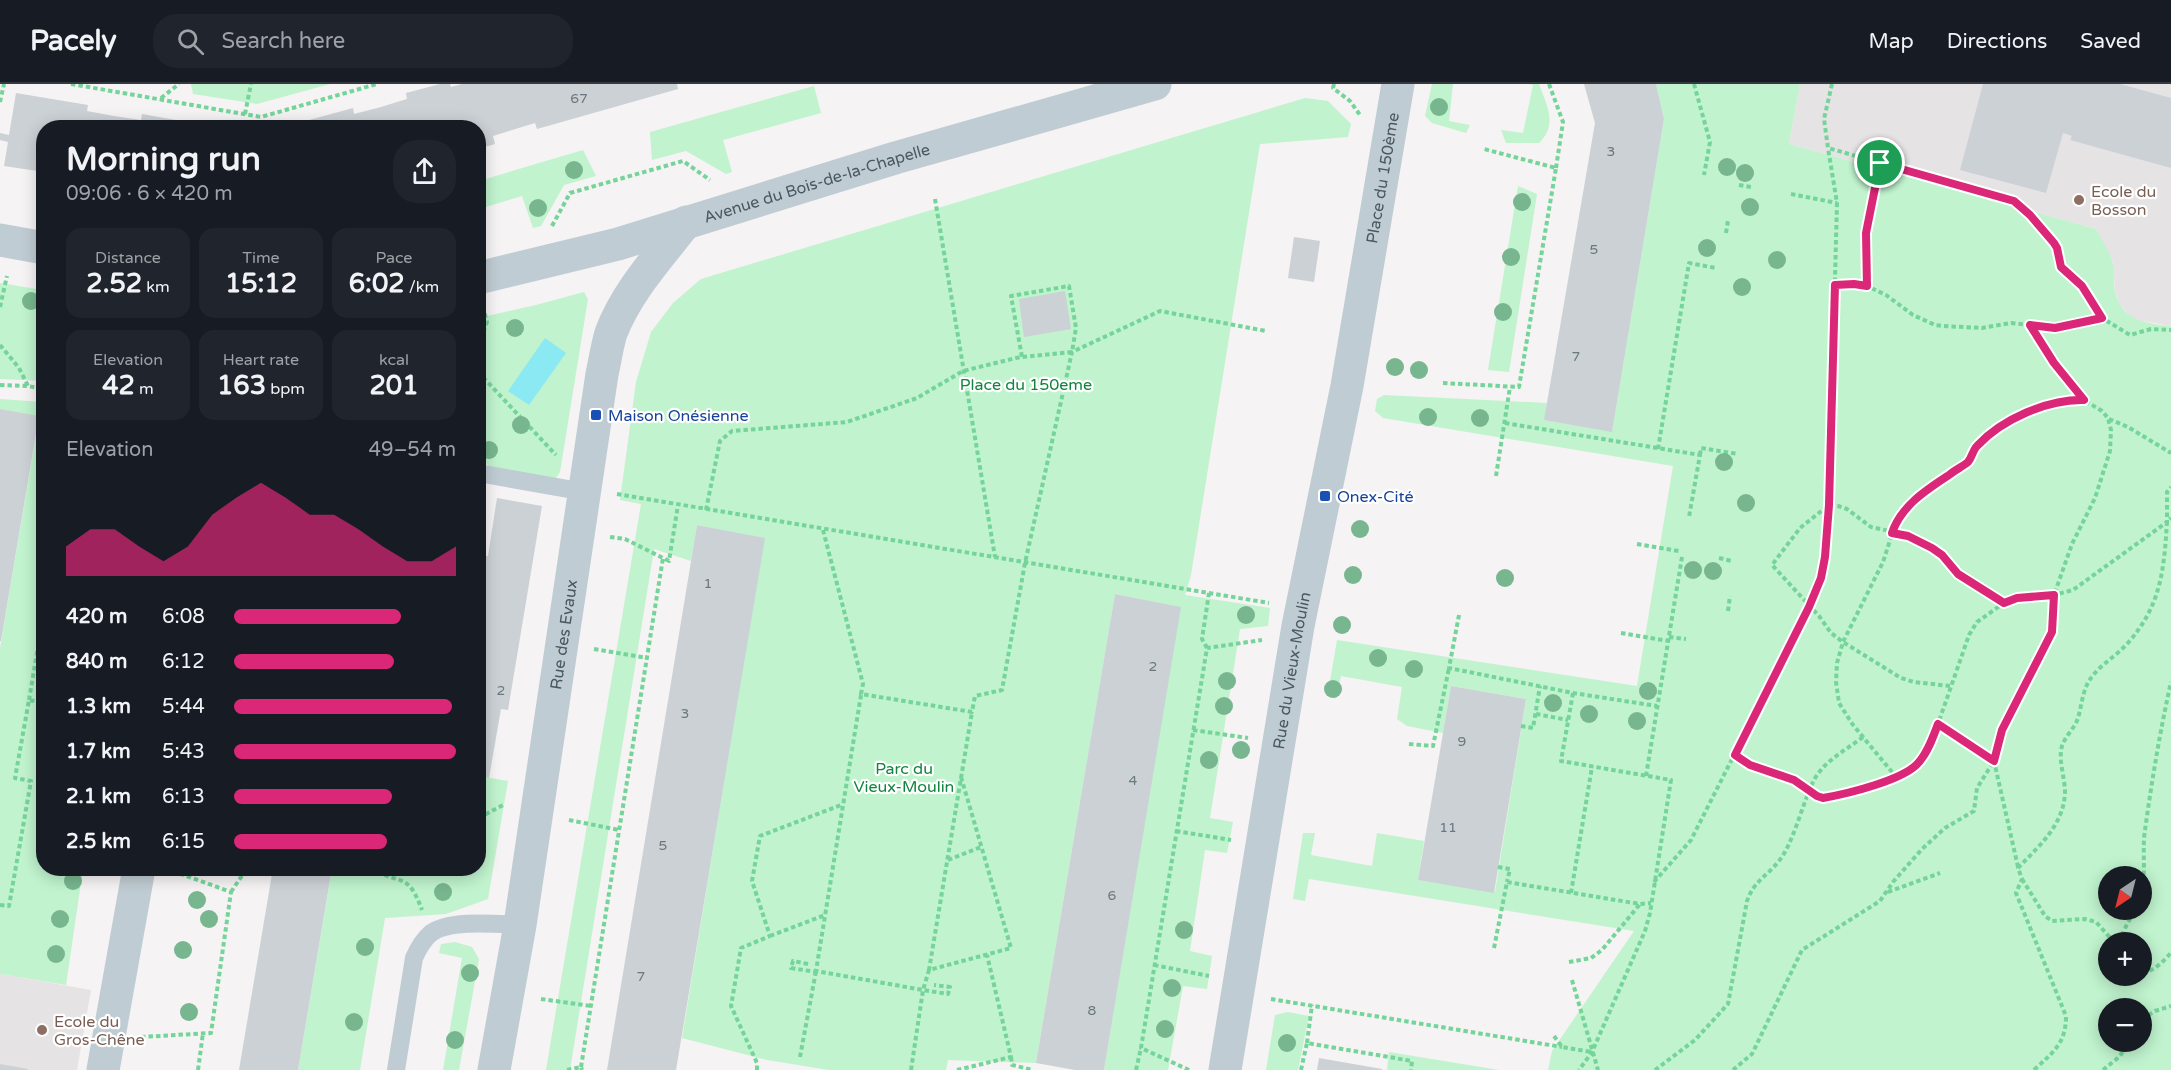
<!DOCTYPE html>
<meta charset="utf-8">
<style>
:root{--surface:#171b24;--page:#20242c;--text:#f1f3f6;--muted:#9ea1a6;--line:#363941;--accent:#db2777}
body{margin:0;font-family:"Varela Round",sans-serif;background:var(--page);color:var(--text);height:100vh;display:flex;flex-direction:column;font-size:22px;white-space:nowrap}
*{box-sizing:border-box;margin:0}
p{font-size:20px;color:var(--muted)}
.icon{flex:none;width:33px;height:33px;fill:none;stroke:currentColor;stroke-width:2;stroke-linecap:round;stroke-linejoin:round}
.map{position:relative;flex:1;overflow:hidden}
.drawer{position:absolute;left:36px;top:36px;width:450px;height:756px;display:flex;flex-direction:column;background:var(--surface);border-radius:24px;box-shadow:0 3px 15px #0003}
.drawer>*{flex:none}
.needle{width:39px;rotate:215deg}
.controls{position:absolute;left:2098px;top:782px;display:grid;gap:12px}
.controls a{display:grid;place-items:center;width:54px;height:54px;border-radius:50%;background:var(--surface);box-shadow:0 3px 15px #0003;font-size:30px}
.pin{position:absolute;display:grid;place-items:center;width:51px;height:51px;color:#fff;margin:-26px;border:3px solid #fff;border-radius:50%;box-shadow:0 2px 6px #0007}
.round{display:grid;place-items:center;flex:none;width:63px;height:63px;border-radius:24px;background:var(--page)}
.summary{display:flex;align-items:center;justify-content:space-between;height:102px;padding:0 30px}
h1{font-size:33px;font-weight:800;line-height:45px}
.stats{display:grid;grid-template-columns:repeat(3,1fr);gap:9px;height:102px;padding:6px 30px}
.stats div{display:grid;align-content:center;border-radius:15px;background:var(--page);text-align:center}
.stats b{font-size:26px;font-weight:800}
.stats small{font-size:16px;font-weight:400}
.stats p{font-size:16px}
.chart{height:168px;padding:12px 30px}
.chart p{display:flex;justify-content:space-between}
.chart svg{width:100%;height:108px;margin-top:6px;fill:var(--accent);opacity:.7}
ul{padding:0 30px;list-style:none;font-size:20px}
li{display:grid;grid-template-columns:96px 72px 1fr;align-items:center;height:45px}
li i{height:15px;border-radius:8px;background:var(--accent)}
header{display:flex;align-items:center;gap:36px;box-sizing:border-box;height:84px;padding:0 30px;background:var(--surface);border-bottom:2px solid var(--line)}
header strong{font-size:28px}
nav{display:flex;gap:33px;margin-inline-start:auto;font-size:21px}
.search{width:420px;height:54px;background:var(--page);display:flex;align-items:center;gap:15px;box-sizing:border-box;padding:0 21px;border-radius:24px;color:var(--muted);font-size:22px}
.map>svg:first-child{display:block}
</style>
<header>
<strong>Pacely</strong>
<div class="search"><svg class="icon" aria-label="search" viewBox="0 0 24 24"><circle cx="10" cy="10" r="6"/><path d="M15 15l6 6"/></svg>Search here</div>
<nav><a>Map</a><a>Directions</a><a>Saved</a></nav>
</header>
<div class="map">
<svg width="2171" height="986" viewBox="0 0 2171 986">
<rect width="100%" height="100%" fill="#f5f3f3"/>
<!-- education -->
<path fill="#e6e3e5" d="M 1800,0 L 2171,0 L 2171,242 L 2136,236 L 2128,230 L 2119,220 L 2115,208 L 2113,178 L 2096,145 L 1789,60 Z
M 0,890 L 91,906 L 77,986 L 0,986 Z"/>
<!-- green -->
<path fill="#c0f3ce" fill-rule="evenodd" d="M 191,0 L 330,0 L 257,20 L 193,10 Z
M 1432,0 L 1453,0 L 1449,37 L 1470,41 L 1466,49 L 1432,39 L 1425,32 Z
M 1529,0 L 1539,0 C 1547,22 1558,40 1539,59 L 1506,59 L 1501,46 L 1523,49 L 1533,1 Z
M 1656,0 L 1800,0 L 1789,60 L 2096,145 C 2102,156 2110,167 2113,180 C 2115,189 2113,199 2115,208 C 2121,236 2147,240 2171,242 L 2171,986 L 1548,986 L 1552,967 L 1634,847 L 1309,795 L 1305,817 L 1293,815 L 1303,749 L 1315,749 L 1311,771 L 1372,782 L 1377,749 L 1424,757 L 1418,796 L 1495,808 L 1526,615 L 1451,602 L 1443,649 L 1407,642 L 1397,635 L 1402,603 L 1341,592 L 1336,615 L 1328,609 L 1337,556 L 1637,602 L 1673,382 L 1383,334 L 1375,327 L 1377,315 L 1384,311 L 1547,319 L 1545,336 L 1612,347 L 1664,35 ZM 2109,792 L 2142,792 L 2142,825 L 2109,825 ZM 2109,858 L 2142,858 L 2142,891 L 2109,891 ZM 2109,924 L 2142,924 L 2142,957 L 2109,957 Z
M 814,2 L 821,29 L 723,56 L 732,88 L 726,90 L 686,67 L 652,76 L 650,48 Z
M 1305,14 L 1328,17 L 1351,40 L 1348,53 L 1260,60 L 1191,491 L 1185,511 L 1270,524 L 1268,542 L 1240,545 L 1210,734 L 1233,738 L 1227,769 L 1205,766 L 1190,867 L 1212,872 L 1207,905 L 1183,902 L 1168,986 L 1104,986 L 1180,523 L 1115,510 L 1036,979 L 948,976 L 946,986 L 829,986 L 767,976 L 682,954 L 764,454 L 697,441 L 691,477 L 654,465 L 570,986 L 546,986 L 641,420 L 620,416 L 636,298 L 651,248 L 673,219 L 701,195 Z
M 583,66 L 596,92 L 564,101 L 541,142 L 533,144 L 522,112 L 479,125 L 479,97 Z
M 1518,102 L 1537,110 L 1509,288 L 1488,286 Z
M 0,199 L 43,206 L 43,297 L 0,295 Z
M 584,208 L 588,215 L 560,388 L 552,400 L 492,387 L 479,370 L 478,234 L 536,221 Z
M 0,315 L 43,318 L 44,784 L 83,785 L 66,901 L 0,890 L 0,564 L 39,333 L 0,325 Z
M 479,692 L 508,697 L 488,815 L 446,830 L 385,834 L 360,986 L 298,986 L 332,785 L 478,784 Z
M 455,858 L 472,863 L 479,875 L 459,986 L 443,986 L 462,874 L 439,869 L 441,860 Z
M 1288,928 L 1309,932 L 1298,986 L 1266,986 L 1275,931 Z
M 1389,968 L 1499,986 L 1387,986 Z"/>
<!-- water -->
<path fill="#8be9f3" d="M 545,254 L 566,269 L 529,321 L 508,307 Z"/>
<!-- building -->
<path fill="#ccd1d5" d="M 440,0 L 450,0 L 451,3 L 462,0 L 677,0 L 678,5 L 537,45 L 535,39 L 493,52 L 495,60 L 478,65 L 478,44 L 306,44 L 310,42 L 309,36 L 353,24 L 354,30 L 381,23 L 407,15 L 406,9 Z
M 1584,0 L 1656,0 L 1664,35 L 1612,348 L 1544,336 L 1595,39 Z
M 1983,0 L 2120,0 L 2171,14 L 2171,84 L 2070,56 L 2072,52 L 2063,49 L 2046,109 L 1960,86 Z
M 16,9 L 88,21 L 87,27 L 114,32 L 141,36 L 142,30 L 187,38 L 186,44 L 44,44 L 44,88 L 4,82 L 8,58 L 0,56 L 0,49 L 9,51 Z
M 1294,153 L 1320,157 L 1314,198 L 1288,194 Z
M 1065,207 L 1071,245 L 1024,253 L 1019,215 Z
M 0,325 L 39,332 L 1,557 L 0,557 Z
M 497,414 L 542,422 L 508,626 L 501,625 L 489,694 L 478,692 L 478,598 L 485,563 L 478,562 L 478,471 L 488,472 Z
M 697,441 L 765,454 L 676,986 L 607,986 Z
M 1115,510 L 1181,523 L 1104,986 L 1075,986 L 1036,979 Z
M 1451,602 L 1526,615 L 1494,809 L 1418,796 Z
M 273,784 L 332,784 L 298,986 L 239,986 Z
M 1319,974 L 1382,985 L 1382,986 L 1317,986 Z
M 0,980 L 28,985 L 28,986 L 0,986 Z"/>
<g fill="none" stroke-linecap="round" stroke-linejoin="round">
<!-- path -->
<path stroke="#75d49a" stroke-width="4" stroke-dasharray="4.5 3" stroke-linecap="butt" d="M 71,0 L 261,33 L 377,0
M 1334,0 L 1333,4 L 1350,17 L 1360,31
M 1549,0 L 1563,38 L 1556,84
M 1694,0 L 1710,58 L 1704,91
M 1832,0 L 1824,35 L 1828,64 L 2014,117 L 2030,131 L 2054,159 L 2057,164 L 2061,183 L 2082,202 L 2102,234
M 161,14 L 179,0
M 0,18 L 4,0
M 245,30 L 251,0
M 1739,101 L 1751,103
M 1791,110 L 1837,119
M 935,115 L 995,473
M 552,142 L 570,109 L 683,77 L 710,96
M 1726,149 L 1728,136
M 1835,201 L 1854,200 L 1867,202 L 1886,211 L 1913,231 L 1935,241 L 1943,242 L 1982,244 L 2011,239 L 2055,244 L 2102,234 L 2130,251 L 2151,245 L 2171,246
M 1867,202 L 1866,149 L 1880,79
M 0,223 L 7,192
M 0,261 L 19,284 L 28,302
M 478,262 L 487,238 L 484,226
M 478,288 L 556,371
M 1443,299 L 1519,303 L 1556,84 L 1484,65
M 0,301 L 28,302 L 44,305
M 2109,335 L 2128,343 L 2171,369
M 1505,339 L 1700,371 L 1689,433
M 1658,365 L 1689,179 L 1716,184
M 1700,371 L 1701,364 L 1738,370
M 1496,392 L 1510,303
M 617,410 L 1269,519
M 706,426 L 720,357 L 732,347 L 847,338 L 917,314 L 963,287 L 1016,274 L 1022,273 L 1072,268 L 1076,244 L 1069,202 L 1011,212 L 1022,273
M 823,446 L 863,600 L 861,610 L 972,628 L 975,612 L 1002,606 L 1025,479 L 1072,268 L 1160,227 L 1266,247
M 610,453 L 625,455 L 669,477 L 678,421
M 1637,460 L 1679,467
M 1719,474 L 1732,477
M 1728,527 L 1730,512
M 1459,531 L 1449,584 L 1573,609 L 1657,622
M 1621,549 L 1669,557
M 1669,553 L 1686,555
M 1207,564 L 1202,555 L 1209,509
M 594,565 L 647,574
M 1950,602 L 1914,598 L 1901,594 L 1843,558 L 1831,549 L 1819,532 L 1772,481 L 1800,444 L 1829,421 L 1838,422 L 1847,425 L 1871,443 L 1908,451 L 1932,463 L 1942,471 L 1958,490 L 2004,519
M 1573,609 L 1561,677 L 1671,696 L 1650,829 L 1645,847 L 1592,968 L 1579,986
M 861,611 L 816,887 L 923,906 L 929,886
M 29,616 L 44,527
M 1536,630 L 1568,636
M 1521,642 L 1533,644 L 1540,602
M 1193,646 L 1248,654
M 1409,660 L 1433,662 L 1449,584
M 1735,671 L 1750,681 L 1794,696 L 1817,712 L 1823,714 C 1847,710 1905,696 1919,678 C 1928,668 1933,653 1938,640
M 1646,692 L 1682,473
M 961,693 L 1011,864 L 929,886 L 972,628
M 1897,694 L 1853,641 L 1839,619 L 1836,598 L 1837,579 L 1843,558 L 1883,478 L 1896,438 L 1925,406 L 1969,377 L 1975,363 L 2006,338 L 2069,315 L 2084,316
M 478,731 L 486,730 L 505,720
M 569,736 L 619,746
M 1176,747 L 1231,756
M 948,776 L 981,763
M 1498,783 L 1510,785 L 1507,798
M 2018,783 L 1994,677 L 1938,640 L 1969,551 L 1977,538 L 2004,519 L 2017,514 L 2054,511 L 2073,506 L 2167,438 L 2167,408 L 2171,403
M 371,784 C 402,803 407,786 422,826
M 2022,795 L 2045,832 L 2052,837 L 2085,835 L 2096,838 L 2114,858
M 1654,798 L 1691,756 L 1809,523 L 1821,494 L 1829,421 L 1837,119 L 1828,64
M 2142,806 C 2146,785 2142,765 2145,746 C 2152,696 2160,647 2171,598
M 231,808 L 247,784
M 1888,808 L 1940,789
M 1571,809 L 1592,683
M 0,821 L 9,822 L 31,697 L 15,694 L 29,616 L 44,619
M 770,852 L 825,831
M 2118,858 L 2135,825
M 1494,864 L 1507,798 L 1640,820 L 1651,819
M 1569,878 L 1591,874 L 1602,866 L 1640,820
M 808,880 L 793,877 L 791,884 L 816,888
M 1154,881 L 1209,892
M 2142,887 C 2154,889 2163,877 2171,869
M 1572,896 L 1598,986
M 541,915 L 591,922
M 1271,915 L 1562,963
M 2142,935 L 2155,927 L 2171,922
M 1554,952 L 1562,963 L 1592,968
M 141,953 L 211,949 L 231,808 L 170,786
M 1307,959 L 1312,921
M 800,973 L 816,887
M 1011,973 L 1012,981 L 1033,986
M 581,983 L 663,474
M 198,986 L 203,949
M 567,986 L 581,983 L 582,986
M 757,986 L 757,979 L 731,922 L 741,864 L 770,852 L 752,797 L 760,752 L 841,721
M 911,986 L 923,906 L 948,910 L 950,903 L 934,901
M 957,986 L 1011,973 L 987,871
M 1136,986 L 1141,964
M 1189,986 L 1141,964 L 1207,564 L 1262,556
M 1301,986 L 1307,959 L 1412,977 L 1411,986
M 1655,986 L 1695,956 L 1728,920 L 1747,817 C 1754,797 1766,793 1779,777 C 1794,758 1802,720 1814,696 C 1824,677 1846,666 1863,653
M 1733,986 L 1752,970 L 1802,866 L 1880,817 L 1893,798 L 1922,765 L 1945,744 L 1974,727 L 1977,704 L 1994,677 L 2002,646 L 2051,547 L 2054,511 L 2072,460 L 2095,414 L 2110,367 L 2111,346 L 2108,334 L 2102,327 L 2084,316 L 2077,307 L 2053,279 L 2030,241
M 2034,986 C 2053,968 2066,960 2066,932 L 2016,809 L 2022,795 L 2018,784 C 2039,762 2064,741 2065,708 C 2065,694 2058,676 2062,662 C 2065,652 2075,644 2078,634 C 2081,624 2082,613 2086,603 C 2093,585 2113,575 2126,561 C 2161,523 2164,486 2167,438 L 2171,434
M 2103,986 L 2119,973 L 2131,957"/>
<!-- service -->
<path stroke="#c0ccd3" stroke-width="18" d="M 478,389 L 585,408
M 396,986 L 414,874 C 418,865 422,857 430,850 C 448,835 497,840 520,841"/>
<!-- minor -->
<g stroke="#c0ccd3" stroke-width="33">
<path d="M 0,156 L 44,164"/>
<path id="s1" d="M 478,194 L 618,160 L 895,74 L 1155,0"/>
<path d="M 103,986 L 139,784"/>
<path id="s2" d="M 494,986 L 520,841 L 602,290 C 605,277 607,262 611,249 C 627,207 659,173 686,138"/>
</g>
<!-- tertiary -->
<path stroke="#c0ccd3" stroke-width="33" id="s3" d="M 1225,986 L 1298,542 L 1347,302 L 1398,0"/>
</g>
<!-- trees -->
<g fill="#78b68f">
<circle cx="1439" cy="23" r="9"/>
<circle cx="1727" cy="83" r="9"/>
<circle cx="574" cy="86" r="9"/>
<circle cx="1745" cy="89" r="9"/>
<circle cx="1522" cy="118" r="9"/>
<circle cx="1750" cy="123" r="9"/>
<circle cx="538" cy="124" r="9"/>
<circle cx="1707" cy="164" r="9"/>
<circle cx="1511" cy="173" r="9"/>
<circle cx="1777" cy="176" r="9"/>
<circle cx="1742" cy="203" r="9"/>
<circle cx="31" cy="217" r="9"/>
<circle cx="1503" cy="228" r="9"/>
<circle cx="515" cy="244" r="9"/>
<circle cx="1395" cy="283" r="9"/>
<circle cx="1419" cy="286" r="9"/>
<circle cx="1428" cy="333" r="9"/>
<circle cx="1480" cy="334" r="9"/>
<circle cx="521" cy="341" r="9"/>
<circle cx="489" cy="366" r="9"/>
<circle cx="1724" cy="378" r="9"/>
<circle cx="1746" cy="419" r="9"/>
<circle cx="1360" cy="445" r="9"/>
<circle cx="1693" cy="486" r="9"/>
<circle cx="1713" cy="487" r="9"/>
<circle cx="1353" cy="491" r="9"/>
<circle cx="1505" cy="494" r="9"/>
<circle cx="1246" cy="531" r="9"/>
<circle cx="1342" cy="541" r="9"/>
<circle cx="1378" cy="574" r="9"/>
<circle cx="1414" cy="585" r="9"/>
<circle cx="1227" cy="597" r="9"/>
<circle cx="1333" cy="605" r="9"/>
<circle cx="1648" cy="607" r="9"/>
<circle cx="1553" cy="619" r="9"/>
<circle cx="1224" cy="622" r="9"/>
<circle cx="1589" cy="630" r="9"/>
<circle cx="1637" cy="637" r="9"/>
<circle cx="1241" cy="666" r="9"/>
<circle cx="1209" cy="676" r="9"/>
<circle cx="73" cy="797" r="9"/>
<circle cx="443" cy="808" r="9"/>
<circle cx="197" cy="816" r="9"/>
<circle cx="60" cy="835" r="9"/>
<circle cx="209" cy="835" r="9"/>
<circle cx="1184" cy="846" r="9"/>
<circle cx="365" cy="863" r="9"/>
<circle cx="183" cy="866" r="9"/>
<circle cx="56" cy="870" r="9"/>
<circle cx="470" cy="889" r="9"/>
<circle cx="1172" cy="904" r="9"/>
<circle cx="189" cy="928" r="9"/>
<circle cx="354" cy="938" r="9"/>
<circle cx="1165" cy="945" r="9"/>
<circle cx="455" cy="956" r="9"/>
<circle cx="1287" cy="959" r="9"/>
</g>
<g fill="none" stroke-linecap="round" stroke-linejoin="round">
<!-- route casing -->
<g stroke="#fff" stroke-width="12">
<path id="route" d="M 1880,79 L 2014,117 L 2030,131 L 2054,159 L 2057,164 L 2061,183 L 2082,202 L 2102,234 L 2055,244 L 2030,241 L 2054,279 L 2084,316 C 2048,315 2002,335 1977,362 C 1973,366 1972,373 1968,378 C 1962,383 1955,386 1949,391 C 1926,406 1901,422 1892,449 L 1908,452 L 1932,464 L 1942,471 L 1958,490 L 2004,519 L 2017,514 L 2054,511 L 2052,548 L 2002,646 L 1994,677 L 1938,640 C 1933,653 1928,668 1919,678 C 1905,696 1846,710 1823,714 L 1817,712 L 1794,696 L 1750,681 L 1735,671 L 1809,523 L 1821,494 L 1825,473 L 1829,421 L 1835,201 L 1854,200 L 1867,202 L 1866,149 Z"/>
</g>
<!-- route -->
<use href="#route" stroke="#db2777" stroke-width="8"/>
</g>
<!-- markers -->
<g fill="#8d6e63" stroke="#fff" stroke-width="2">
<circle cx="2079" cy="116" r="6"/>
<circle cx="42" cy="946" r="6"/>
</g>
<g fill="#1a4fb4" stroke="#fff" stroke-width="2">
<rect x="590" y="325" width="12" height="12" rx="3"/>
<rect x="1319" y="406" width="12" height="12" rx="3"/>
</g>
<g text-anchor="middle" stroke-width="4.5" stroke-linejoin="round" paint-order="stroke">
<!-- number labels -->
<g font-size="14" fill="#6a777f">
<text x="579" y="19">67</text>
<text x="1611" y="72">3</text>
<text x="1594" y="170">5</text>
<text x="1576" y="277">7</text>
<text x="708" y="504">1</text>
<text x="1153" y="587">2</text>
<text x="501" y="611">2</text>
<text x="685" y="634">3</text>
<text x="1462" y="662">9</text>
<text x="1133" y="701">4</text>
<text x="1448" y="748">11</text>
<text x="663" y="766">5</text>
<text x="1112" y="816">6</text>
<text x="641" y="897">7</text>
<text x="1092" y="931">8</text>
</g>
<!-- street labels -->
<g font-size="16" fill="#495962" stroke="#fff">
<text dy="6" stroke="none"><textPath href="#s3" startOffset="906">Place du 150ème</textPath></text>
<text dy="6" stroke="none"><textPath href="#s1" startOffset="352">Avenue du Bois-de-la-Chapelle</textPath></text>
<text dy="6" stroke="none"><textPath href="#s2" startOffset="441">Rue des Evaux</textPath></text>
<text dy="6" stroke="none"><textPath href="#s3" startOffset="405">Rue du Vieux-Moulin</textPath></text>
</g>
<!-- education labels -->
<g font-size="16" fill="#785e54" stroke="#fff" text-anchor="start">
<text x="2091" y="113">Ecole du<tspan x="2091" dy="18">Bosson</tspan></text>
<text x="54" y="943">Ecole du<tspan x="54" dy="18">Gros-Chêne</tspan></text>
</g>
<!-- park labels -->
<g font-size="16" fill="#11853e" stroke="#fff">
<text x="1026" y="306">Place du 150eme</text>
<text x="904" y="690">Parc du<tspan x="904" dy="18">Vieux-Moulin</tspan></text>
</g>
<!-- transit labels -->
<g font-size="16" fill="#164399" stroke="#fff" text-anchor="start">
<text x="608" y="337">Maison Onésienne</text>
<text x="1337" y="418">Onex-Cité</text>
</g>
</g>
</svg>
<div class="controls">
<a><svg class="needle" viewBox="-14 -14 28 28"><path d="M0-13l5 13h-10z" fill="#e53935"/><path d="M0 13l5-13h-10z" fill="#9ea1a6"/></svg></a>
<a>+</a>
<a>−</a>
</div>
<div class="pin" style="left:1880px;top:79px;background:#1e9e55"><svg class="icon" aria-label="arrive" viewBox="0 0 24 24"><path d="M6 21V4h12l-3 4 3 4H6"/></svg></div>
<section class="drawer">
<div class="summary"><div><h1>Morning run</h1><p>09:06 · 6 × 420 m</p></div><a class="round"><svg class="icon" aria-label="share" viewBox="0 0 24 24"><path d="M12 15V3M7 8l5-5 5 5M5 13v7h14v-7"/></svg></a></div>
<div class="stats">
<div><p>Distance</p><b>2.52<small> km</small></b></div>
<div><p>Time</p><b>15:12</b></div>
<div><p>Pace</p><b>6:02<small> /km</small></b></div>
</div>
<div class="stats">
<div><p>Elevation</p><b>42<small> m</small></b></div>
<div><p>Heart rate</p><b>163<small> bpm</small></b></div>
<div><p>kcal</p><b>201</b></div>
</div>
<div class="chart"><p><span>Elevation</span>49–54 m</p>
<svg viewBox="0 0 160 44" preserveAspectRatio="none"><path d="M0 44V32L10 25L20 25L30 32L40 38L50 32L60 19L70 12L80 6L90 12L100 19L110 19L120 25L130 32L140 38L150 38L160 32V44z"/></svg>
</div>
<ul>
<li><b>420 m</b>6:08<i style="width:75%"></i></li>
<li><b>840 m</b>6:12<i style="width:72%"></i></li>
<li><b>1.3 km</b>5:44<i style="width:98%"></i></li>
<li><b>1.7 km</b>5:43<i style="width:100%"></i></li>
<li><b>2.1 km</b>6:13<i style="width:71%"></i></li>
<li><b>2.5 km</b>6:15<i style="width:69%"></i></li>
</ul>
</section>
</div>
